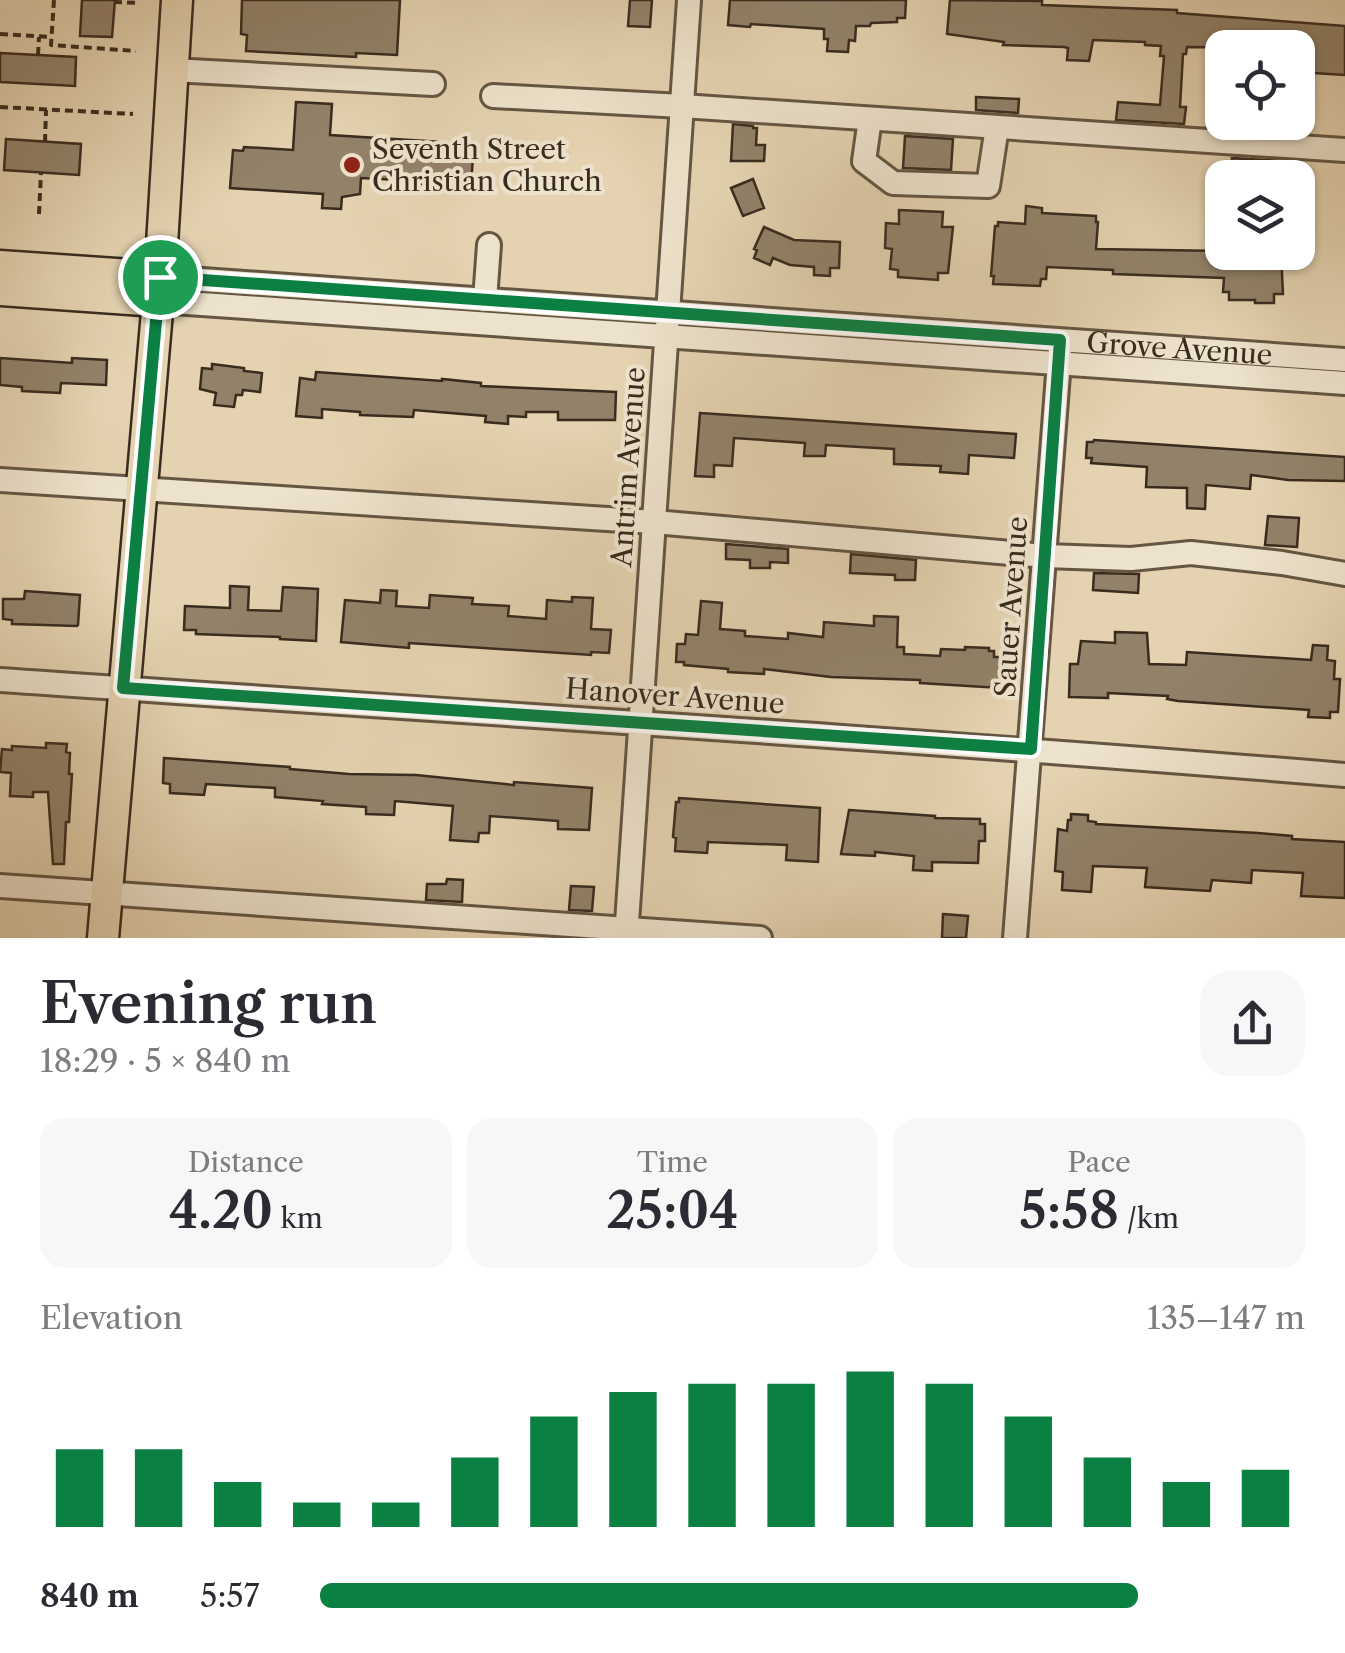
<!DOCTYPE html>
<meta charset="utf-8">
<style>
:root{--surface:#fff;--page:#f7f7f7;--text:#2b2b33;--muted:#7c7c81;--accent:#0b8043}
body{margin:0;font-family:"Libre Caslon Text",serif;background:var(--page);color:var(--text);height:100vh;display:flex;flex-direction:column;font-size:38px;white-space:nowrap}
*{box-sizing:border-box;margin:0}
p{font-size:32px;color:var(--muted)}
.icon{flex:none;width:55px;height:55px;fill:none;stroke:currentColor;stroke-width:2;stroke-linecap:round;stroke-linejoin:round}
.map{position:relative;height:938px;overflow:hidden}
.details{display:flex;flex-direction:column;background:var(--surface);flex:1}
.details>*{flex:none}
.buttons{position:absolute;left:1205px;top:30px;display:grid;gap:20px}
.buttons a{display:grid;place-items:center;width:110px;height:110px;border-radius:20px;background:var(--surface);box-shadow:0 2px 8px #0004;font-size:50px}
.pin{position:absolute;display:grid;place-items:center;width:85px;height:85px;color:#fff;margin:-42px;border:5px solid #fff;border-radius:50%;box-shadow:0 2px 10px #0007}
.round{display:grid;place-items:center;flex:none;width:105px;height:105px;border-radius:30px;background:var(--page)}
.headline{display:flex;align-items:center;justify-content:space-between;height:170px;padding:0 40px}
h1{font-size:55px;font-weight:600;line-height:75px}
.stats{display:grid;grid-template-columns:repeat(3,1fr);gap:15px;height:170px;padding:10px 40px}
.stats div{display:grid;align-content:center;border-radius:25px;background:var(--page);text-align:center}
.stats b{font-size:50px;font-weight:600}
.stats small{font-size:28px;font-weight:400}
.stats p{font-size:28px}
.chart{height:280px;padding:20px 40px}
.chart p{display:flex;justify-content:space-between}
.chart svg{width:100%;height:180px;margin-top:10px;stroke:var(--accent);stroke-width:6}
ul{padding:0 40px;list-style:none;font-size:32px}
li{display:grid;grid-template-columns:160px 120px 1fr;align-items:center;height:75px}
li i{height:25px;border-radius:12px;background:var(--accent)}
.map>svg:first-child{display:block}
</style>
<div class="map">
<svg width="1345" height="938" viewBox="0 0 1345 938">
<rect width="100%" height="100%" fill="#e4d2b0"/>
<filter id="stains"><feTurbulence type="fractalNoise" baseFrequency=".002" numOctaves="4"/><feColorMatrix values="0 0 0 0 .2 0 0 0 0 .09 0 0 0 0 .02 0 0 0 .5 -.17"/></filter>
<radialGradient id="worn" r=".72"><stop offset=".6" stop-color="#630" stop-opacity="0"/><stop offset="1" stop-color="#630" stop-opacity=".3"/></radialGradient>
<!-- building -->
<path fill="#92826a" stroke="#392c1f" stroke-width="2.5" d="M 82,0 L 115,0 L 112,37 L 80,36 Z
M 242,0 L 400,0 L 397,55 L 356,53 L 356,57 L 246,51 L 247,35 L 241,34 Z
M 630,0 L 652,0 L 650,27 L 628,26 Z
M 730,0 L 906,0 L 905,18 L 897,18 L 897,22 L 871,23 L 870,26 L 856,26 L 855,41 L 849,40 L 848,52 L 827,51 L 828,39 L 824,39 L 824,29 L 751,24 L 750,27 L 728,25 Z
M 950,0 L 1042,1 L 1042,5 L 1177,10 L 1177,13 L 1345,26 L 1345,75 L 1298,72 L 1298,48 L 1187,47 L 1186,54 L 1183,54 L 1180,107 L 1186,107 L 1184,124 L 1116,120 L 1118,102 L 1160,105 L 1164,56 L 1160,56 L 1161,46 L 1145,45 L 1145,42 L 1093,40 L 1089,61 L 1067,60 L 1068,48 L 1064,47 L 1003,45 L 1004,42 L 947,34 Z
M 0,53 L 76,57 L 75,86 L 0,82 Z
M 976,97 L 1019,99 L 1018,113 L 976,110 Z
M 296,102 L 332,104 L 330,135 L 474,144 L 471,184 L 442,182 L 442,186 L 437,185 L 435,188 L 426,188 L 424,184 L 419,184 L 419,181 L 361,178 L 360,194 L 342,197 L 341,209 L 322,208 L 323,194 L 230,188 L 233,150 L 243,151 L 244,147 L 293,150 Z
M 733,124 L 753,126 L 753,128 L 757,128 L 756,145 L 765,145 L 764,161 L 731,161 Z
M 905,136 L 953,139 L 951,170 L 903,168 Z
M 6,139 L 81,144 L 79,175 L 4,170 Z
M 1232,158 L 1280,161 L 1279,178 L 1231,178 Z
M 753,179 L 764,208 L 743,216 L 731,188 Z
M 1026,206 L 1042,208 L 1042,213 L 1096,216 L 1096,222 L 1098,222 L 1096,249 L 1281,252 L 1283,294 L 1274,294 L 1274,303 L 1255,303 L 1255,300 L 1229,300 L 1229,292 L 1223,292 L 1224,278 L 1113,274 L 1113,270 L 1047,267 L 1046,279 L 1041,279 L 1040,286 L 993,284 L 994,276 L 991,276 L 995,226 L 998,226 L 998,222 L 1025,224 Z
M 899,210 L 943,212 L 942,227 L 953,227 L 948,273 L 938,273 L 938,280 L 898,277 L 898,270 L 890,269 L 892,249 L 885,248 L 886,223 L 899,224 Z
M 764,227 L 794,240 L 840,242 L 839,268 L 830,268 L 830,276 L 814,275 L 814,267 L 790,265 L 773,258 L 770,265 L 754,258 L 757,250 L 754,249 Z
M 0,358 L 72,363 L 72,358 L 107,360 L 106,385 L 61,383 L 60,393 L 22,391 L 22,387 L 0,385 Z
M 212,364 L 244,368 L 244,371 L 262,373 L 260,392 L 243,390 L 242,395 L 236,395 L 234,407 L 214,405 L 216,393 L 200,389 L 202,368 L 212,369 Z
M 316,372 L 442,381 L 442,379 L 481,383 L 481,386 L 616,392 L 615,420 L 558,420 L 558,412 L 526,412 L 526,417 L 508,416 L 508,424 L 485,422 L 486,416 L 414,410 L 413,417 L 360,415 L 360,412 L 322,409 L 322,418 L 296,416 L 300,378 L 315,380 Z
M 700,413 L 1016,434 L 1014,458 L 969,455 L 968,474 L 940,472 L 941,466 L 894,464 L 894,449 L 826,445 L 825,456 L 804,456 L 805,443 L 734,438 L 732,466 L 714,465 L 714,477 L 695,476 Z
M 1094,440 L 1345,457 L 1345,481 L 1288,480 L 1251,475 L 1250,489 L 1206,485 L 1205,509 L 1187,508 L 1187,488 L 1146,487 L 1147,467 L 1091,463 L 1092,458 L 1086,458 L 1087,442 L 1093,442 Z
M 1268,516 L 1299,518 L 1297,547 L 1265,545 Z
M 726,544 L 788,549 L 788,563 L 770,562 L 770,568 L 750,568 L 750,560 L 726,559 Z
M 851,554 L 916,560 L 915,580 L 895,580 L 895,575 L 850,573 Z
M 1094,573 L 1139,574 L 1138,593 L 1093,590 Z
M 230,586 L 249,587 L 248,610 L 281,611 L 283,587 L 318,589 L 316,641 L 280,639 L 280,637 L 196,634 L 196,630 L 184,630 L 185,606 L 230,608 Z
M 381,590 L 397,591 L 396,606 L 429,608 L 430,595 L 473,598 L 472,604 L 509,606 L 508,616 L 546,619 L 547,600 L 572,602 L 572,597 L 593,598 L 591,629 L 611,630 L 609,653 L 591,652 L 591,655 L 409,643 L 409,648 L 341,642 L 345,600 L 380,603 Z
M 25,591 L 80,595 L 78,625 L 77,626 L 12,624 L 12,620 L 3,619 L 3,599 L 24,599 Z
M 701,601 L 722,603 L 720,629 L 745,631 L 745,636 L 788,639 L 788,633 L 823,637 L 824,622 L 874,626 L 874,616 L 898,617 L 897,647 L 904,647 L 904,654 L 940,656 L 941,649 L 965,650 L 965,647 L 989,648 L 989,651 L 994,651 L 994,657 L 1001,657 L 1000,688 L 920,683 L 920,680 L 831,677 L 764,669 L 764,674 L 728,672 L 728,669 L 684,665 L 684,662 L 676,662 L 677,644 L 685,644 L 686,634 L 698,635 Z
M 1115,632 L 1147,633 L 1149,664 L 1186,665 L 1187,652 L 1311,660 L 1313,645 L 1328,646 L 1327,660 L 1335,661 L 1334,679 L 1340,679 L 1338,712 L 1330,712 L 1330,718 L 1308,717 L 1309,710 L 1178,701 L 1167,699 L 1168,696 L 1108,693 L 1108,698 L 1069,697 L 1070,664 L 1078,664 L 1081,641 L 1115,643 Z
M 46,743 L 67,744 L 66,752 L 70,753 L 69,774 L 72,774 L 69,822 L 66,822 L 64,864 L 53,864 L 48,792 L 33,792 L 33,797 L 10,796 L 11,773 L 0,772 L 2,749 L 12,750 L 12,746 L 46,748 Z
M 164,758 L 290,767 L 290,769 L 349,774 L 416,775 L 514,785 L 514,782 L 592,788 L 589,830 L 558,829 L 558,821 L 490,816 L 489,833 L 479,833 L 478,842 L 450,840 L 453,806 L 395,801 L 394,815 L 366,814 L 366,807 L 322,804 L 323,801 L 275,797 L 275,788 L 206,784 L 204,795 L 170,793 L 170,784 L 163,783 Z
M 679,798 L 820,808 L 818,862 L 786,860 L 787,845 L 708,842 L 707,853 L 675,851 L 676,838 L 673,837 L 676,802 L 679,802 Z
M 849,810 L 935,816 L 935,818 L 980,819 L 980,824 L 985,824 L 985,841 L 979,841 L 978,863 L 932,862 L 932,871 L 913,870 L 914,856 L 875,852 L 875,856 L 841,854 Z
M 1071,814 L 1088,815 L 1088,821 L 1096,822 L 1096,824 L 1258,833 L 1292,836 L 1292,839 L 1345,842 L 1345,898 L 1301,896 L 1303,873 L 1252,870 L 1251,883 L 1212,880 L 1210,891 L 1145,887 L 1147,868 L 1093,866 L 1091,892 L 1062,890 L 1063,872 L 1055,871 L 1058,829 L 1067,831 L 1068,820 L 1071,820 Z
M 447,879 L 463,880 L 462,902 L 426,900 L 427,884 L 446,884 Z
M 571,886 L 594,887 L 592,911 L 569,910 Z
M 943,914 L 968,916 L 966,938 L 942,938 Z"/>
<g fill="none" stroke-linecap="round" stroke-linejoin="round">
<!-- minor casing -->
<g stroke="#645643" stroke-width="28">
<g id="minor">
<path d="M 172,70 L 433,84"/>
<path d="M 493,96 L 682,106 L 1345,150"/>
<path d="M 870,119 L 864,161 L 893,183 L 988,186 L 997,127"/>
<path id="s1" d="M 160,277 L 1345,360"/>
<path d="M 485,300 L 489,245"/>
<path d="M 158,301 L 1345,383"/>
<path d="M 0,480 L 654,522 L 1045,556 L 1131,559 L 1191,553 L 1282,563 L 1345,574"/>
<path d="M 0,680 C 448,711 897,738 1345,775"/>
<path d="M 0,886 L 760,938"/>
<path d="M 626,938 L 689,0"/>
<path d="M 1015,938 L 1060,348"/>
</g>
</g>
<!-- major casing -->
<g stroke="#392c1f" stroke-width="35">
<path id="major" d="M 0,266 L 160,277
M 0,290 L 158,301
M 103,938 L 160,277 L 177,0"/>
</g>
<!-- path -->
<path stroke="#392c1f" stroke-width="4" stroke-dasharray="8 5" stroke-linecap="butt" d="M 54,0 L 51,45 L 136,51
M 114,2 L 139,3
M 0,34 L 51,37
M 38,55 L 39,37
M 0,107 L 133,114
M 45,142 L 46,110
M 39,214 L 41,173"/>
<!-- minor -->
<use href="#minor" stroke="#ede2cc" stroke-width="22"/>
<!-- major -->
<use href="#major" stroke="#e4d2b0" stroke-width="30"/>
</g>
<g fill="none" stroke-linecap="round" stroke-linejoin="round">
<!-- route casing -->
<g stroke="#fff" stroke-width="20">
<path id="route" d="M 160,277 L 1060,340 L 1031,749 L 123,688 Z"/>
</g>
<!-- route -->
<use href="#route" stroke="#0b8043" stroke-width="12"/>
</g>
<!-- markers -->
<circle fill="#8f2418" stroke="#ede2cc" stroke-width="4" cx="352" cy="165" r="10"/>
<g text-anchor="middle" stroke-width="8" stroke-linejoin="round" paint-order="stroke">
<!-- poi labels -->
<g font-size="28" fill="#392c1f" stroke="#ede2cc" text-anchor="start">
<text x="372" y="159">Seventh Street<tspan x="372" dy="32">Christian Church</tspan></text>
</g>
<!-- street labels -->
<g font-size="28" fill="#392c1f" stroke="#ede2cc">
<text dy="10" stroke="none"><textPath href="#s1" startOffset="1022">Grove Avenue</textPath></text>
<text transform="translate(628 467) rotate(-86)" y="10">Antrim Avenue</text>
<text transform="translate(1011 607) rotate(-86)" y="10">Sauer Avenue</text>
<text transform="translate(675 696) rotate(4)" y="10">Hanover Avenue</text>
</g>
</g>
<rect width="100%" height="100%" filter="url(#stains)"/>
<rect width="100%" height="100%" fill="url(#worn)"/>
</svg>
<div class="buttons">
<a><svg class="icon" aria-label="locate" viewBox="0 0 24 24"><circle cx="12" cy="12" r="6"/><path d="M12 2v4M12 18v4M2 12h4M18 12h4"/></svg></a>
<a><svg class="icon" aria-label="layers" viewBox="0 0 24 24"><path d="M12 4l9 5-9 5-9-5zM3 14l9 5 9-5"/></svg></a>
</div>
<div class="pin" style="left:160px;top:277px;background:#1e9e55"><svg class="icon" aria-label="arrive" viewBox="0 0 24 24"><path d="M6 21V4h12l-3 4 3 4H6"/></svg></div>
</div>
<section class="details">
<div class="headline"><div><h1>Evening run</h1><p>18:29 · 5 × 840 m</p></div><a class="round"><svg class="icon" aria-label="share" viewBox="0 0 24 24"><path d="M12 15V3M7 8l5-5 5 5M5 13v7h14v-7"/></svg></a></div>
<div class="stats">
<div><p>Distance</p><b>4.20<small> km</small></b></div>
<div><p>Time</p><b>25:04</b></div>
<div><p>Pace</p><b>5:58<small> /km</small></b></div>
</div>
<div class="chart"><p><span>Elevation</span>135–147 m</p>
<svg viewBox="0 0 160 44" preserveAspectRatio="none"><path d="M5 44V25M15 44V25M25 44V33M35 44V38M45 44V38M55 44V27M65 44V17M75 44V11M85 44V9M95 44V9M105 44V6M115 44V9M125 44V17M135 44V27M145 44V33M155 44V30"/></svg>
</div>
<ul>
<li><b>840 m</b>5:57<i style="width:83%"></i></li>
</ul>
</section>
